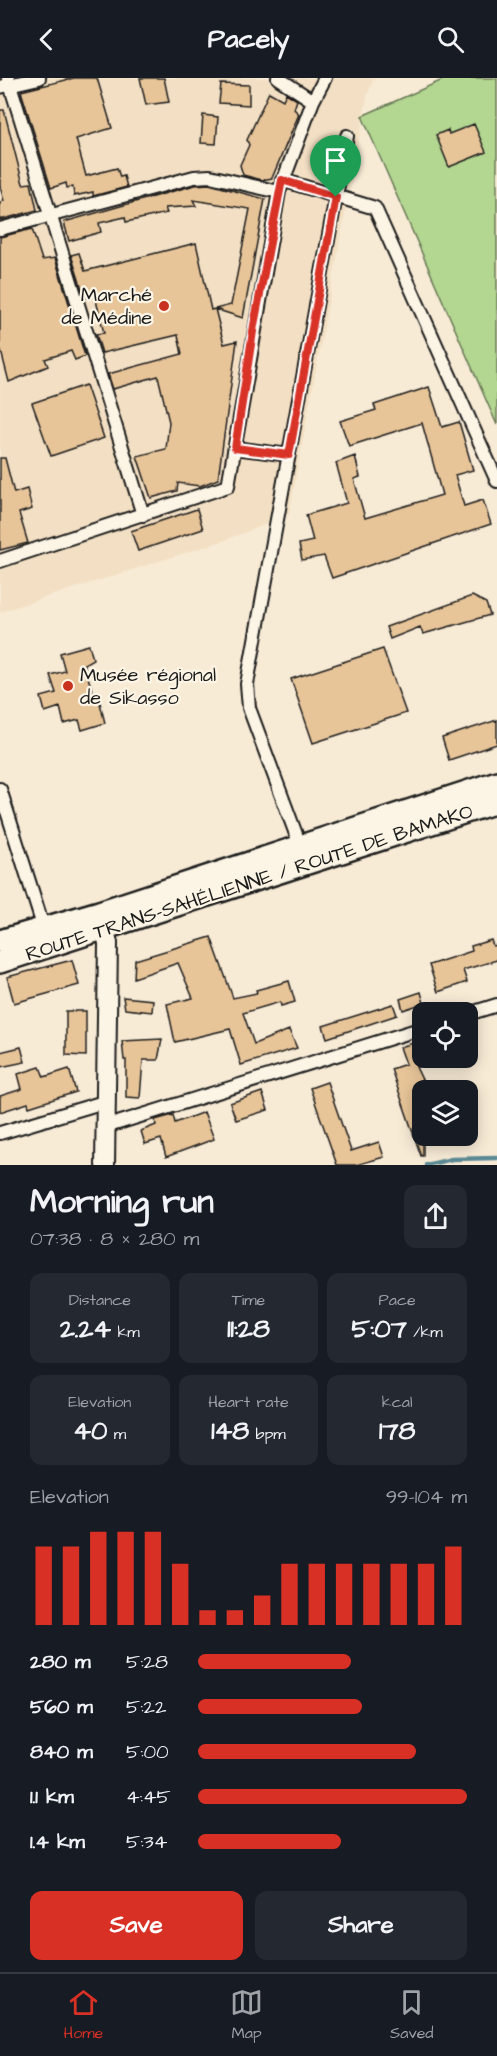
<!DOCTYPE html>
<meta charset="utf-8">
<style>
:root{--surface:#171b24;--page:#242831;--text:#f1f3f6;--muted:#9ea1a6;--line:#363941;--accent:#d93025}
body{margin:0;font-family:"Architects Daughter",sans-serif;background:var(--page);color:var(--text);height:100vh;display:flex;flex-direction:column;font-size:22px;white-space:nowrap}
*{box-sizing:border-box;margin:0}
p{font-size:20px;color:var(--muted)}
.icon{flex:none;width:33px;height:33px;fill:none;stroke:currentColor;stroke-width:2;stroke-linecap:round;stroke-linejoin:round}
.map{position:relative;height:1087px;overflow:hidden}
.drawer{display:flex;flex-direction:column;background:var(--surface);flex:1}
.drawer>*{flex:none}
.fabs{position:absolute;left:412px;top:924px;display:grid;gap:12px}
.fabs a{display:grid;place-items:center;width:66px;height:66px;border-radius:12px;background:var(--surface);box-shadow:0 3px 15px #0003;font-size:30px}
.pin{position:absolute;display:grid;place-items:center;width:51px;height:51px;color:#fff;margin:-62px -26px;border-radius:50% 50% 50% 0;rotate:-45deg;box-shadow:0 0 6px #0007}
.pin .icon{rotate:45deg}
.round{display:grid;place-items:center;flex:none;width:63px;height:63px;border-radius:12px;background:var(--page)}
.head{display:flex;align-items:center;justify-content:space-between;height:102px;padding:0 30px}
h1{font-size:33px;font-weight:700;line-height:45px}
.figures{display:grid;grid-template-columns:repeat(3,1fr);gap:9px;height:102px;padding:6px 30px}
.figures div{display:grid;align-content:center;border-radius:12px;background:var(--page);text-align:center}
.figures b{font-size:26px;font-weight:700}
.figures small{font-size:16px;font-weight:400}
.figures p{font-size:16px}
.chart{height:168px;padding:12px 30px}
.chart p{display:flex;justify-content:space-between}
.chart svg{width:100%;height:108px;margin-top:6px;stroke:var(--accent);stroke-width:6}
.cta{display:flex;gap:12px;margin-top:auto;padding:12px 30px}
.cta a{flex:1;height:69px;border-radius:12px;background:var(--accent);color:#fff;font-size:24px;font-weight:700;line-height:69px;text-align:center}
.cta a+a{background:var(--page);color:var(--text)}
ul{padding:0 30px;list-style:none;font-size:20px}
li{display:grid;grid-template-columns:96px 72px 1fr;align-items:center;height:45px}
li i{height:15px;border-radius:8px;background:var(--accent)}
header{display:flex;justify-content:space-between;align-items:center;height:78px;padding:0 30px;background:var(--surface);font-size:27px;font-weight:700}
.tab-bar{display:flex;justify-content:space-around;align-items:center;height:84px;border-top:2px solid var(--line);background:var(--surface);font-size:16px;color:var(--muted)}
.tab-bar a{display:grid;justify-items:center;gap:3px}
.tab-bar .current{color:var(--accent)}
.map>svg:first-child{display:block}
</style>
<header><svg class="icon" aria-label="back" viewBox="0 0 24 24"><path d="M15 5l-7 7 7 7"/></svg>Pacely<svg class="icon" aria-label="search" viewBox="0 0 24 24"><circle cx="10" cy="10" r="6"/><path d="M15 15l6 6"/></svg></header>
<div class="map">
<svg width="497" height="1087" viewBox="0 0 497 1087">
<rect width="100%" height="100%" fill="#f8ebd6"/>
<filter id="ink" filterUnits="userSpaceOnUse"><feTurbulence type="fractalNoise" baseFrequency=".0167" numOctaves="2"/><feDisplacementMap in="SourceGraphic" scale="12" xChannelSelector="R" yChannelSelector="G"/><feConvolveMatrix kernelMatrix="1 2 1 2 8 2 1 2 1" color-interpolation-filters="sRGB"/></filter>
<g filter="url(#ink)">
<!-- built -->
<path fill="#f3e0c4" d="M 0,0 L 374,0 L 367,19 L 289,437 L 223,463 L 0,534 Z"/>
<!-- green -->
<path fill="#b3d691" stroke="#687956" stroke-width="1.5" d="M 447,0 L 497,0 L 497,347 L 362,38 Z"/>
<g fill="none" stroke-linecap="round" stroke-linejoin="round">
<!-- stream -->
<path stroke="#5c8a95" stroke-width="4.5" d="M 426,1087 L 452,1081 L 497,1080"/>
</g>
<!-- building -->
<path fill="#e8c599" stroke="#1c1c1c" stroke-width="1.5" d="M 74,0 L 97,0 L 112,50 L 76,61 L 86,98 L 117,90 L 120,99 L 124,98 L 127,109 L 93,118 L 93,114 L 74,118 L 73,109 L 67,110 L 66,105 L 51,110 L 21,13 Z
M 140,0 L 164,0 L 169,24 L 146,27 Z
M 221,6 L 249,7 L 249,27 L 219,25 Z
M 269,14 L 283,22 L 286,15 L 297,22 L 294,31 L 299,36 L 272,100 L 262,102 L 243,97 L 240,87 L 249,67 L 247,62 Z
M 0,32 L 4,32 L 23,106 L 31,105 L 37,132 L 0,142 L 0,124 L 4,123 L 0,108 Z
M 203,37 L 218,39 L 216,66 L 201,65 Z
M 474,46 L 486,74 L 449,89 L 436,57 L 448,52 L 449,56 Z
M 209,106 L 265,121 L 243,240 L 215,231 L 231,227 L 250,131 L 193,122 L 196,128 L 165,130 L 167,135 L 126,144 L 125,139 L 99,145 L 101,154 L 69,163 L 64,144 L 195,107 Z
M 32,151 L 42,182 L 55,180 L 85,278 L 75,282 L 71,273 L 45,281 L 48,288 L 9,304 L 0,269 L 0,159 Z
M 196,165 L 211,232 L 215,231 L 224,266 L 237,263 L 218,401 L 200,408 L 178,405 L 177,413 L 151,420 L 137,378 L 166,371 L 169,344 L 158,298 L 113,311 L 108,296 L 182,276 L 178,257 L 102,275 L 96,256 L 104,255 L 95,218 L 85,220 L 71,177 L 79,175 L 85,193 Z
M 86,307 L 104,360 L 51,378 L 32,325 Z
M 429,309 L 442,349 L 459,344 L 473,392 L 455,397 L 464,428 L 483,422 L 491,446 L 332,500 L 324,478 L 302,482 L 299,466 L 313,463 L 306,437 L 347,425 L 336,385 L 355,378 L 360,399 L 354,401 L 365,440 L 442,417 L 422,345 L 349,368 L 340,343 L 376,332 L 374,327 Z
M 0,380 L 5,380 L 14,415 L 27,411 L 32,431 L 19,435 L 28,465 L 0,472 Z
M 197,431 L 203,451 L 138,473 L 131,453 Z
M 472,518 L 486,525 L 490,537 L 423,556 L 420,549 L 390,561 L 386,549 Z
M 89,567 L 93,581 L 84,586 L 95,622 L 99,621 L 105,645 L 82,652 L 79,642 L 64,646 L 60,629 L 45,634 L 41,619 L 56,615 L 50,597 L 65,593 L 60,575 Z
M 383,571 L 406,635 L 313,665 L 291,601 Z
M 497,642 L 497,666 L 449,682 L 442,660 Z
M 211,859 L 233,920 L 257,915 L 256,912 L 289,903 L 295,924 L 281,928 L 280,924 L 243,935 L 254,966 L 289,952 L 297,970 L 241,987 L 230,951 L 175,964 L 167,926 L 193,920 L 178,885 L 134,900 L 135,882 Z
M 491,862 L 493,868 L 497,867 L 497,882 L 463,892 L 467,904 L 438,914 L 429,887 L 472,873 L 471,868 Z
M 72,882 L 79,907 L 14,925 L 7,899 Z
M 421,914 L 424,925 L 403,932 L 400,921 Z
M 123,919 L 153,922 L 152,934 L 125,931 Z
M 393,926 L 397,937 L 327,960 L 323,948 Z
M 66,933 L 86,933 L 86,978 L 66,977 Z
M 162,961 L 158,982 L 143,982 L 140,1020 L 126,1019 L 126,982 L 124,982 L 122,963 Z
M 423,962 L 423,987 L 416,989 L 427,1012 L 423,1012 L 423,1078 L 421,1078 L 391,991 L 406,986 L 400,969 Z
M 21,969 L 25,984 L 0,989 L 0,974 Z
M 40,989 L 44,999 L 69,991 L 76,1014 L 29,1029 L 28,1025 L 0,1034 L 0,1018 L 22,1011 L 18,996 Z
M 327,1004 L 351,1073 L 379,1064 L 384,1079 L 356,1087 L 337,1087 L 310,1010 Z
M 262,1014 L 268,1032 L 236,1042 L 230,1025 Z
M 204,1034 L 214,1061 L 166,1079 L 161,1061 L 145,1066 L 141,1053 L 156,1047 L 155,1042 L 173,1037 L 175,1045 Z"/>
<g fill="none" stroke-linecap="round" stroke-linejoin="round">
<!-- minor casing -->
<g stroke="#1c1c1c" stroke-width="16">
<path id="minor" d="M 8,0 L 143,437
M 278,0 L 313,23
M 0,9 L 39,0
M 282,102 L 375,130 L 497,403
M 0,151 L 194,99 L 210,98 L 279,114
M 235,370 L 289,377
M 0,483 L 228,408 L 279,114 L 313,23 L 325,0
M 0,711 L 44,851
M 300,767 L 249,630 L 247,606 L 347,58
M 468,936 L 497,927
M 105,1049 L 423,950
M 0,1055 L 104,1024"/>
</g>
<!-- secondary casing -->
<g stroke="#1c1c1c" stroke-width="22">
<path id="secondary" d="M 101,839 L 108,865 L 105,1087"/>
</g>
<!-- trunk casing -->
<g stroke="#1c1c1c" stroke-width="26">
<path id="trunk" d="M 0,863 L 99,834 L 497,704
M 0,884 L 497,724"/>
</g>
<!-- minor -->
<use href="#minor" stroke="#fcf5e5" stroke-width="12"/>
<!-- secondary -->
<use href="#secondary" stroke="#fcf5e5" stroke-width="18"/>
<!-- trunk -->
<use href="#trunk" stroke="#fcf5e5" stroke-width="21"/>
</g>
</g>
<g fill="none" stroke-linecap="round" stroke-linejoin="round" filter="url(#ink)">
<!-- route casing -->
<g stroke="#fff" stroke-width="12">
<path id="route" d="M 282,102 L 336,119 L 289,377 L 235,370 L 254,247 Z"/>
</g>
<!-- route -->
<use href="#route" stroke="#d93025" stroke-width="8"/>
</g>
<!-- markers -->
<g fill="#c8321e" stroke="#fcf5e5" stroke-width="2">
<circle cx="164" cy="228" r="6"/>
<circle cx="68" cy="608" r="6"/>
</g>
<g text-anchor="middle" stroke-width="4.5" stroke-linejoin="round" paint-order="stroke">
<!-- poi labels -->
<g font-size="20" fill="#1c1c1c" stroke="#fcf5e5" text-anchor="end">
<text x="152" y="223">Marché<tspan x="152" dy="23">de Médine</tspan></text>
<text x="80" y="603" text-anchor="start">Musée régional<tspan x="80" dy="23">de Sikasso</tspan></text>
</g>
<!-- street labels -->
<g font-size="20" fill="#1c1c1c" stroke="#fcf5e5">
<text transform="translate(249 804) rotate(-18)" y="7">ROUTE TRANS-SAHÉLIENNE / ROUTE DE BAMAKO</text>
</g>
</g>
</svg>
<div class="fabs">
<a><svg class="icon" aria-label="locate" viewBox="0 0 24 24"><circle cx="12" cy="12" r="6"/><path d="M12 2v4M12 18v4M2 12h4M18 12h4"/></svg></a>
<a><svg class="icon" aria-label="layers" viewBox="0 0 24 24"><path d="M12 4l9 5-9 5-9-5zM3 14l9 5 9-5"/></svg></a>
</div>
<div class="pin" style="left:336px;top:119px;background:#1e9e55"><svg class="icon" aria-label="arrive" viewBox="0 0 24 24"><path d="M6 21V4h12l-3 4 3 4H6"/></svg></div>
</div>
<section class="drawer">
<div class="head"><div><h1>Morning run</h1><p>07:38 · 8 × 280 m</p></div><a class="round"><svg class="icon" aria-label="share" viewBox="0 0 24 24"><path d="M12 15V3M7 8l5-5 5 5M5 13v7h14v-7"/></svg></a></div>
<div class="figures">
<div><p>Distance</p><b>2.24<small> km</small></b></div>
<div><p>Time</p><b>11:28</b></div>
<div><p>Pace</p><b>5:07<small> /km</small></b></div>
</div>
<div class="figures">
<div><p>Elevation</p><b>40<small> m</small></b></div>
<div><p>Heart rate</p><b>148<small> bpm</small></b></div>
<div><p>kcal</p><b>178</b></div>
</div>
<div class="chart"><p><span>Elevation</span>99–104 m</p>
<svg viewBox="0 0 160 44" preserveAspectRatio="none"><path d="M5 44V12M15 44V12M25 44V6M35 44V6M45 44V6M55 44V19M65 44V38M75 44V38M85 44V32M95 44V19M105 44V19M115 44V19M125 44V19M135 44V19M145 44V19M155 44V12"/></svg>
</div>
<ul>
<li><b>280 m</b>5:28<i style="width:57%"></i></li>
<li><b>560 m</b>5:22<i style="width:61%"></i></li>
<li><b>840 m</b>5:00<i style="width:81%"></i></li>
<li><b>1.1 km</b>4:45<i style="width:100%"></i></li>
<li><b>1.4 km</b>5:34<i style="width:53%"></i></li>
</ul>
<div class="cta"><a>Save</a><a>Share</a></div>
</section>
<nav class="tab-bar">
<a class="current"><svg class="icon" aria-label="home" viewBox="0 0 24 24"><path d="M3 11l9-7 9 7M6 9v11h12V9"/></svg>Home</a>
<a><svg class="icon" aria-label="map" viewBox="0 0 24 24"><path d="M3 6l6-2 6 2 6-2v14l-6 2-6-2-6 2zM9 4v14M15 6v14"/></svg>Map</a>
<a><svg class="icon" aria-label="saved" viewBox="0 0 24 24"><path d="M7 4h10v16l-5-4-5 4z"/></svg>Saved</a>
</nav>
